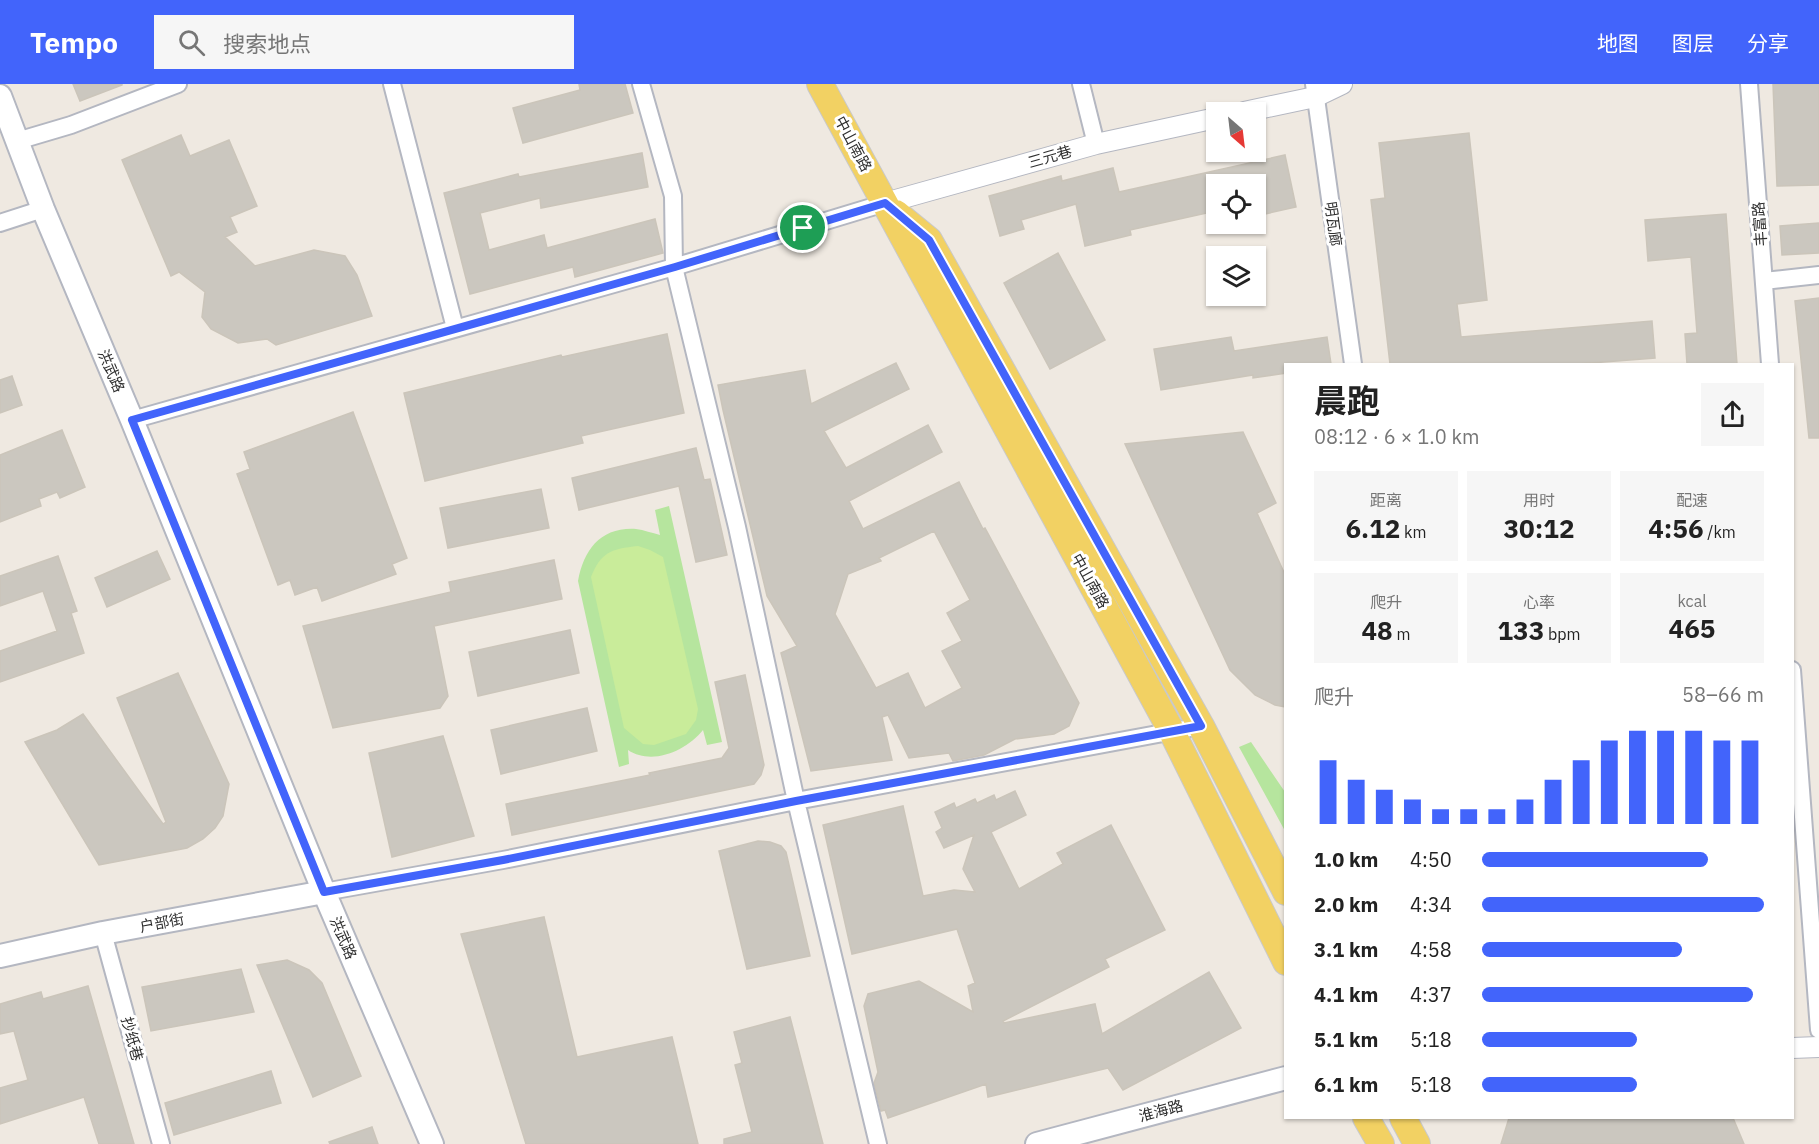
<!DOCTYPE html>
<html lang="zh">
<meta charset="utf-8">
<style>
:root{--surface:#fff;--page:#f6f6f6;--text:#222;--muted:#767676;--accent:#4264fb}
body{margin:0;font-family:"IBM Plex Sans","Noto Sans SC",sans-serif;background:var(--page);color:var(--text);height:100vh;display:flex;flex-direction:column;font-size:22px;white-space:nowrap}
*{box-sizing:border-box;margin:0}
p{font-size:20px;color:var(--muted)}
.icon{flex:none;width:33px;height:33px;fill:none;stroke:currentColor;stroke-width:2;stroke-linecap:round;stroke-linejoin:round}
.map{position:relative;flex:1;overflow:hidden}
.drawer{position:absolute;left:1284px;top:279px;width:510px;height:756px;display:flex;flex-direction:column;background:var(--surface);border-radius:0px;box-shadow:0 2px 4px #0004}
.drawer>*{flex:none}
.needle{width:39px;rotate:152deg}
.buttons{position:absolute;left:1206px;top:18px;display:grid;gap:12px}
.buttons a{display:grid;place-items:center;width:60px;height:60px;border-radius:0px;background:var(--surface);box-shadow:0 2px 4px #0004;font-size:30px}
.pin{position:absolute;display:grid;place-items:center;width:51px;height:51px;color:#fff;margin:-26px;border:3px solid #fff;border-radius:50%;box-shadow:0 2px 6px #0007}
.round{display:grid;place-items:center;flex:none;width:63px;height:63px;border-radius:0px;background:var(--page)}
.summary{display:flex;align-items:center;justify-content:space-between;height:102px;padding:0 30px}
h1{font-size:33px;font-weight:700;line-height:45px}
.metrics{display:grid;grid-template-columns:repeat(3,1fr);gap:9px;height:102px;padding:6px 30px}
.metrics div{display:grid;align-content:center;border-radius:0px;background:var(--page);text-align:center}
.metrics b{font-size:26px;font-weight:700}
.metrics small{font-size:16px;font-weight:400}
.metrics p{font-size:16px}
.chart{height:168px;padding:12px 30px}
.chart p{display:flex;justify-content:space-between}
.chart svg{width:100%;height:108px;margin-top:6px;stroke:var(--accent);stroke-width:6}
ul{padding:0 30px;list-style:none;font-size:20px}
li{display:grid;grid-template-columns:96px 72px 1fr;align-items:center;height:45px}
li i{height:15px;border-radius:8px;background:var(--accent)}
header{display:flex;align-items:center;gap:36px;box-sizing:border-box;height:84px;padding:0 30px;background:var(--accent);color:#fff}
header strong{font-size:28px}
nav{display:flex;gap:33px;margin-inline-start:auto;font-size:21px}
.search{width:420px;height:54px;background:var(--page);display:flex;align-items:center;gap:15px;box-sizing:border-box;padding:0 21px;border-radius:0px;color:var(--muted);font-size:22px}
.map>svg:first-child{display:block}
</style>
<header>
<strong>Tempo</strong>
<div class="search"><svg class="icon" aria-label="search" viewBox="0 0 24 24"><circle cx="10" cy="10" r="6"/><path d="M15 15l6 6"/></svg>搜索地点</div>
<nav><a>地图</a><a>图层</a><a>分享</a></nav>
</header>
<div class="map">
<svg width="1819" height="1060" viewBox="0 0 1819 1060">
<rect width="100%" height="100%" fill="#efe9e1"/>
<!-- green -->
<path fill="#b6e59e" d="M 669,422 L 722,658 L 707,661 L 703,646 C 686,667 652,682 628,666 L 629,680 L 619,683 L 578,497 C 584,465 601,443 636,445 C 644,446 652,449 660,451 L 655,426 Z
M 1251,658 L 1285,708 L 1285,747 L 1239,663 Z"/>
<!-- pitch -->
<path fill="#c9ec9a" d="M 638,462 L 650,466 L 663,473 L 698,625 L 696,636 L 686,650 L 654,661 L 643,660 L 624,644 L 591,493 C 601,468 611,465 638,462 Z"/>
<!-- building -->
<path fill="#cbc7bf" stroke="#cbc5ba" stroke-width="1.5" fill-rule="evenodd" d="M 73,0 L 122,0 L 122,1 L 80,17 Z
M 579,0 L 625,0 L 633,29 L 523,59 L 513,24 L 580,6 Z
M 1773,0 L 1819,0 L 1819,101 L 1777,102 Z
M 1469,49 L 1487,216 L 1457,220 L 1461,253 L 1652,237 L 1655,274 L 1578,280 L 1390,280 L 1371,116 L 1385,114 L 1379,59 Z
M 181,51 L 190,72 L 229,56 L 257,122 L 230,133 L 237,148 L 225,153 L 255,182 L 314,166 L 345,172 L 357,191 L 372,232 L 276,261 L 267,255 L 238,259 L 211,245 L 202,233 L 205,208 L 179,188 L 171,192 L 122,76 Z
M 642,69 L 648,103 L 541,124 L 540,114 L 480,129 L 489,166 L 544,151 L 547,164 L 655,135 L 663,169 L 575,193 L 573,183 L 470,210 L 444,109 L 518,90 L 519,93 Z
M 1285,71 L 1296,123 L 1256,132 L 1256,100 L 1216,100 L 1216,127 L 1130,146 L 1131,151 L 1085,162 L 1076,120 L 1021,136 L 1024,145 L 1000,152 L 989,112 L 1061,92 L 1062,97 L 1113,84 L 1119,108 Z
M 1726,130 L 1737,280 L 1687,280 L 1685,250 L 1697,249 L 1691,173 L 1648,177 L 1645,136 Z
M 1819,139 L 1819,169 L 1782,171 L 1780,142 Z
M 1058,169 L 1105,256 L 1050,285 L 1004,199 Z
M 1819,214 L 1819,354 L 1809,354 L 1795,217 Z
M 667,250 L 684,329 L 581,352 L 583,359 L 425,397 L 404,309 L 561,271 L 562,273 Z
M 1231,253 L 1234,267 L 1327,253 L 1331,280 L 1286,280 L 1286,289 L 1253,294 L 1253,291 L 1161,306 L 1154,265 Z
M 896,279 L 909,305 L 824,347 L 846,384 L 928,341 L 942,368 L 849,417 L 863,445 L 959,398 L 983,445 L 985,444 L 1079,619 L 1069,642 L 1054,650 L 1015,655 L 984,671 L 953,677 L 949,669 L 909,674 L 888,631 L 882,633 L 892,676 L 811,687 L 781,569 L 797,562 L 767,512 L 723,326 L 718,301 L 805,286 L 811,320 ZM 934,447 L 970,516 L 947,529 L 962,557 L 942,567 L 962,604 L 925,624 L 908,589 L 876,604 L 835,530 L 848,490 L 881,477 L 879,474 Z
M 12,292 L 22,321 L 0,329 L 0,296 Z
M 353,328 L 407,474 L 392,480 L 396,490 L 322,517 L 317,503 L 295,511 L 290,496 L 278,501 L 237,390 L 250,385 L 244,368 Z
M 62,346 L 85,403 L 60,414 L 57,408 L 39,415 L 41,422 L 0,438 L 0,371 Z
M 1243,348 L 1276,419 L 1257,429 L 1286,493 L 1286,623 L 1275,621 L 1255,611 L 1230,586 L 1125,360 Z
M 696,364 L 704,396 L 710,395 L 727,471 L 696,478 L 679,402 L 579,426 L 572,394 Z
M 541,405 L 549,444 L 448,464 L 440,424 Z
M 157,467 L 170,495 L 107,523 L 95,494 Z
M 58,472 L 77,527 L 71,529 L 84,569 L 0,598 L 0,567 L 57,547 L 43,507 L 0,522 L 0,492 Z
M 554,476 L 562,515 L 434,542 L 448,612 L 440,624 L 333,644 L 303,542 L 451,508 L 449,498 Z
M 570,546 L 579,589 L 478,612 L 469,568 Z
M 178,589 L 229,700 L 223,732 L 215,744 L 203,755 L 187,764 L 99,781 L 25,658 L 57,646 L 83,630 L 163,740 L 166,738 L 117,614 Z
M 745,591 L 764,681 L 761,691 L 754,700 L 512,751 L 506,720 L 650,691 L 649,689 L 722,674 L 729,664 L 715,598 Z
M 587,624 L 597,667 L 501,690 L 491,646 Z
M 443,652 L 474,752 L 392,773 L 369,669 Z
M 1015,707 L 1026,731 L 991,748 L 1019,805 L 1063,780 L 1057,769 L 1111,741 L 1165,846 L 1105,875 L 1109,883 L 1003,937 L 1004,939 L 1095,920 L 1102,950 L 1209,888 L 1241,944 L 1123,1006 L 1108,984 L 988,1013 L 986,1000 L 888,1034 L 885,1026 L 881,1027 L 874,999 L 878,988 L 864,922 L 868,910 L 919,897 L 973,928 L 968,902 L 975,899 L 957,845 L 852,870 L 823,741 L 903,722 L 923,812 L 954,806 L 975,808 L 963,785 L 974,751 L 944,764 L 936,748 L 942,744 L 935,728 L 954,719 L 956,724 L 975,715 L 977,719 L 994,711 L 996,716 Z
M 758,757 L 770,758 L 781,762 L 786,768 L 810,872 L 747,885 L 719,767 Z
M 544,833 L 577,973 L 672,953 L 698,1060 L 526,1060 L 461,850 Z
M 287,876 L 309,886 L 322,899 L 361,992 L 313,1013 L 257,881 Z
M 241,885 L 254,928 L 151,947 L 142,903 Z
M 88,902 L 103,954 L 134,1060 L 99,1060 L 84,1013 L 0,1040 L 0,1004 L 28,996 L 14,947 L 0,950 L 0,920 L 41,908 L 43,915 Z
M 790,933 L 823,1060 L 724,1060 L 724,1055 L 752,1048 L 735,981 L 742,979 L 734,948 Z
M 271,987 L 281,1019 L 174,1051 L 165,1019 Z
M 1509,1034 L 1733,1034 L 1744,1060 L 1501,1060 Z
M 372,1043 L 378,1060 L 330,1060 L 329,1058 Z"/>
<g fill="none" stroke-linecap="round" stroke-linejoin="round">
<!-- minor casing -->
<g stroke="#b4b7c1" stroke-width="20">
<path id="minor" d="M 392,0 L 455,244
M 641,0 L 673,112 L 674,183 L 737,443 L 796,717 L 878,1060
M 1081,0 L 1096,60
M 1314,0 L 1353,280
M 1749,0 L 1770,280
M 17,57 L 71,41 L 178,0
M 0,139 L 43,125
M 1764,197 L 1819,191
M 132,336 L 674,183 L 885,119
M 1792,586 L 1819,946
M 324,808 L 503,776 L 796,717 L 1201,642
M 103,849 L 161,1060"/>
</g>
<!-- tertiary casing -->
<g stroke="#b4b7c1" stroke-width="22">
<path id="tertiary" d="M 1244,28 L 1315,13 L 1342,0
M 885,119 L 1096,60 L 1216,34
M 1792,964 L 1819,963"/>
</g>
<!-- secondary casing -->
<g stroke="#b4b7c1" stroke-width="26">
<path id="secondary" d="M 0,12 L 43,125 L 132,336 L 324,808 L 432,1060
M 0,872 L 103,849 L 324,808
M 1037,1060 L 1286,994"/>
</g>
<!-- primary casing -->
<g stroke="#c9c9c9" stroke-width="28">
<path id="primary" d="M 820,0 L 1172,648 L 1286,878
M 896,129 L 929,156 L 1201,642 L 1286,808
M 1366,1034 L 1381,1060
M 1403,1034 L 1417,1060"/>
</g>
<!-- minor -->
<use href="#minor" stroke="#fff" stroke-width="16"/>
<!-- tertiary -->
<use href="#tertiary" stroke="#fff" stroke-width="20"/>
<!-- secondary -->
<use href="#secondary" stroke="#fff" stroke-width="22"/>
<!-- primary -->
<use href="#primary" stroke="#f2d163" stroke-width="26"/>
</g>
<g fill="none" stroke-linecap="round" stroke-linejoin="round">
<!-- route casing -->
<g stroke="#fff" stroke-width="12">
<path id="route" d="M 885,119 L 929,156 L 1201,642 L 796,717 L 503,776 L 324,808 L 132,336 L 675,183 Z"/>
</g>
<!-- route -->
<use href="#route" stroke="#4264fb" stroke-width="8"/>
</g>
<g text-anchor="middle" stroke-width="6" stroke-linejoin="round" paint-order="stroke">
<!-- street labels -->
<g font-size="15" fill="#2e2e2e" stroke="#fff">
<text transform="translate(853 60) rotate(62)" y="5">中山南路</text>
<text transform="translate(1050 73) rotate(-16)" y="5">三元巷</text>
<text transform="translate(1333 140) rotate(82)" y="5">明瓦廊</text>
<text transform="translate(1760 140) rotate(-94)" y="5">丰富路</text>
<text transform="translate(111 287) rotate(67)" y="5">洪武路</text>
<text transform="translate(1090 497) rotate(61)" y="5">中山南路</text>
<text transform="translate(162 839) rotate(-11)" y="5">户部街</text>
<text transform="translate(343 854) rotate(67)" y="5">洪武路</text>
<text transform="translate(132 955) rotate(75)" y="5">抄纸巷</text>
<text transform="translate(1161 1027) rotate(-15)" y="5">淮海路</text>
</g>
</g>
</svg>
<div class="buttons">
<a><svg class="needle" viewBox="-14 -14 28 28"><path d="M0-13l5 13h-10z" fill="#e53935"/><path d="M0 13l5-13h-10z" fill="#767676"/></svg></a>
<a><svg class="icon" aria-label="locate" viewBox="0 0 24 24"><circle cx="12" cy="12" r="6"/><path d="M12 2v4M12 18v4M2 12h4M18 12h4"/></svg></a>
<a><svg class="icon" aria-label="layers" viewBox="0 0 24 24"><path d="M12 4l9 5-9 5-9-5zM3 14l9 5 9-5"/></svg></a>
</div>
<div class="pin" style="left:803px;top:144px;background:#1e9e55"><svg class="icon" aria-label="arrive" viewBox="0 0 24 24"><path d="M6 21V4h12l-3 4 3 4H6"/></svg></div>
<section class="drawer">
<div class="summary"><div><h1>晨跑</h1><p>08:12 · 6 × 1.0 km</p></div><a class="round"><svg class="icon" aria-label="share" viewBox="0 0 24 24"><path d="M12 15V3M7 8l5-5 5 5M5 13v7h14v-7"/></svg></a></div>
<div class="metrics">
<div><p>距离</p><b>6.12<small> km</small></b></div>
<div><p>用时</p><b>30:12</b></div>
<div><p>配速</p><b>4:56<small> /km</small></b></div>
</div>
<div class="metrics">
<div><p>爬升</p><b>48<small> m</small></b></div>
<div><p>心率</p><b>133<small> bpm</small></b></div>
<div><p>kcal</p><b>465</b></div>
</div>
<div class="chart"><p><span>爬升</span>58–66 m</p>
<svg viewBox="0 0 160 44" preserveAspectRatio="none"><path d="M5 44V18M15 44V26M25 44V30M35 44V34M45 44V38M55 44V38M65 44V38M75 44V34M85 44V26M95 44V18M105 44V10M115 44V6M125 44V6M135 44V6M145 44V10M155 44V10"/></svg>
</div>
<ul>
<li><b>1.0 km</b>4:50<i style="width:80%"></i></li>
<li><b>2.0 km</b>4:34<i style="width:100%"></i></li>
<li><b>3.1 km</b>4:58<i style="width:71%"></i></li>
<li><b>4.1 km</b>4:37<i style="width:96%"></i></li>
<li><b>5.1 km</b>5:18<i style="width:55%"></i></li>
<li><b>6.1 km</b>5:18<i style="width:55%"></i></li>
</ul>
</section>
</div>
